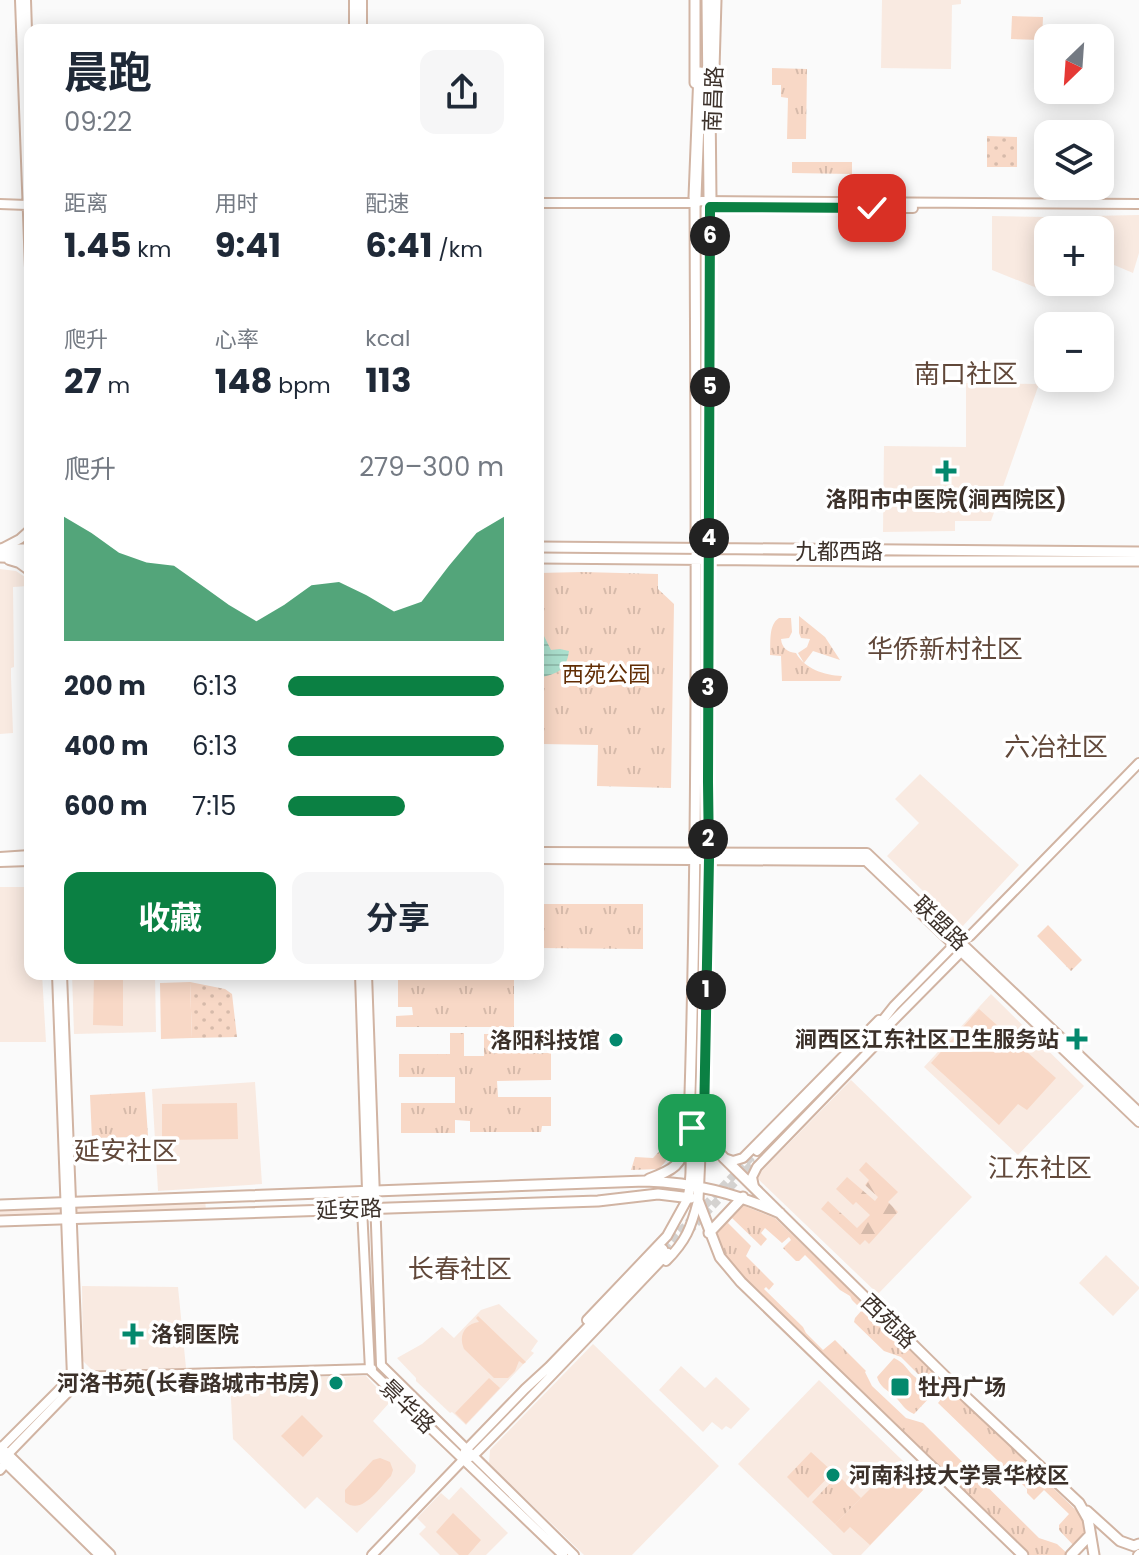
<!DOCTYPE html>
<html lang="zh">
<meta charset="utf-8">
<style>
:root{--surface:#fff;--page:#f6f6f7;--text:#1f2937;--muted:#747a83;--accent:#0b8043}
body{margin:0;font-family:Poppins,"Noto Sans SC",sans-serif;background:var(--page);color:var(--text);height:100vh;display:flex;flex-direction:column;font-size:30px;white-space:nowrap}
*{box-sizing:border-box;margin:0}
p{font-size:26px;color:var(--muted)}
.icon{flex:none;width:44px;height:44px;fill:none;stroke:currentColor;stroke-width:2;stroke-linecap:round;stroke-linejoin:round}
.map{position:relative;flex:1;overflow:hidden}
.panel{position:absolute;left:24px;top:24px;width:520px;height:956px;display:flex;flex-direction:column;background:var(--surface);border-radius:16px;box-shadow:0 4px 20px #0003}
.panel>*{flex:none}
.needle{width:52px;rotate:205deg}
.tools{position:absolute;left:1034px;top:24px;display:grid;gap:16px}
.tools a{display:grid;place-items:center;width:80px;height:80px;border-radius:16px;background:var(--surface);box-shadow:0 4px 20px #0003;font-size:40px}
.pin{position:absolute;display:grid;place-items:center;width:68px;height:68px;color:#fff;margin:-34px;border-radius:16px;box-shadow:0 4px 12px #0006}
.km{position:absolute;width:40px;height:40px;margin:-20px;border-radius:50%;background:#222;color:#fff;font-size:22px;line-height:40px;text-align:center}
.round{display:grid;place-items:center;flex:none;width:84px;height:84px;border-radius:16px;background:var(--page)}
.summary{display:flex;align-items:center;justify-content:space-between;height:136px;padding:0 40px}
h1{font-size:44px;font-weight:700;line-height:60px}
.metrics{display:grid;grid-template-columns:repeat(3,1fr);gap:12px;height:136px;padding:8px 40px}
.metrics div{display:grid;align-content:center}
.metrics b{font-size:34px;font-weight:700}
.metrics small{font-size:22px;font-weight:400}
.metrics p{font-size:22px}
.chart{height:224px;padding:16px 40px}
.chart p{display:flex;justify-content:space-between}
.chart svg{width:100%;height:144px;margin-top:8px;fill:var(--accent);opacity:.7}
.action{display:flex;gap:16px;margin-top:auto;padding:16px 40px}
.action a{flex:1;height:92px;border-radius:16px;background:var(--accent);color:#fff;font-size:32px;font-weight:700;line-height:92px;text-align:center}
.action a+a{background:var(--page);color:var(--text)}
ul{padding:0 40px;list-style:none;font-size:26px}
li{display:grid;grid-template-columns:128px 96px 1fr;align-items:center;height:60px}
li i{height:20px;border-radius:10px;background:var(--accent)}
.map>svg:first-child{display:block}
</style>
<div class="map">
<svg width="1139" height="1555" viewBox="0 0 1139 1555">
<defs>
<pattern id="grass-tufts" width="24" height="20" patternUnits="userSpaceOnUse" patternTransform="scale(2)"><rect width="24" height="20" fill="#f8d8c6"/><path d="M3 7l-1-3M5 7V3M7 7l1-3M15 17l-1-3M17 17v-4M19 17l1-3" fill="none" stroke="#d6baaa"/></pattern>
<pattern id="forest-firs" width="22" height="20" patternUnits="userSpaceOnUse" patternTransform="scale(2)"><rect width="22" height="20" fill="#f8d8c6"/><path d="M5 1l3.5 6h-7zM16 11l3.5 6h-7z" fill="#d6baaa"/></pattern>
<pattern id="garden-dots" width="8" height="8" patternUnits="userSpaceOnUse" patternTransform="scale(2)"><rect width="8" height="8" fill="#f8d8c6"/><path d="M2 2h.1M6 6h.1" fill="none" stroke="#d6baaa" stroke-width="1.8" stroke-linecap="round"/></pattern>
<pattern id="water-rules" width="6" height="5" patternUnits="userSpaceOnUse" patternTransform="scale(2)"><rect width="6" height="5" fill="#aadfcd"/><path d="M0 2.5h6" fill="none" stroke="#93c0b0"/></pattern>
</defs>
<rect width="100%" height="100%" fill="#fafafa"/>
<!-- built -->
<path fill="#f9eae1" d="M 882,0 L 961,0 L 961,4 L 952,5 L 951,69 L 881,68 Z
M 1139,215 L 1139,253 L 1133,273 L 1100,259 L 1100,230 L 1088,230 L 1088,216 Z
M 992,216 L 1046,217 L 1044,286 L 1042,290 L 992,270 Z
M 966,383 L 1039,384 L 991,521 L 955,521 L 955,531 L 883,532 L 884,446 L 966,447 Z
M 0,569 L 16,571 L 25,577 L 29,586 L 13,587 L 14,667 L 11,668 L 11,677 L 13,733 L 0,734 Z
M 920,774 L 1019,865 L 961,928 L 887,856 L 919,823 L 895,799 Z
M 0,887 L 30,887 L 30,974 L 42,974 L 46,1042 L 0,1042 Z
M 72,974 L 155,974 L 156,1032 L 74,1034 Z
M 991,994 L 1084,1086 L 1018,1155 L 924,1067 Z
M 851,1080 L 972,1197 L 878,1294 L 756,1177 Z
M 255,1082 L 262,1184 L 158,1191 L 152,1089 Z
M 205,1197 L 206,1212 L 0,1220 L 0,1205 Z
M 1106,1255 L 1139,1287 L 1139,1289 L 1113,1316 L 1079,1283 Z
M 82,1286 L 178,1287 L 186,1368 L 93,1371 L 83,1361 Z
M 499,1304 L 538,1341 L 531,1351 L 534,1353 L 466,1425 L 452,1412 L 450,1413 L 416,1381 L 416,1378 L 397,1358 L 422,1344 L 442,1327 L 454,1338 L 481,1310 Z
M 593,1344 L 719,1466 L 632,1555 L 584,1555 L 489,1463 L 490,1450 Z
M 681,1366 L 705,1388 L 716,1377 L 750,1409 L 731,1429 L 726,1426 L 722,1430 L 712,1422 L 703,1432 L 659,1390 Z
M 366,1376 L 390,1402 L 373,1421 L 416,1465 L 415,1472 L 357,1533 L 317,1497 L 305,1509 L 233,1439 L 230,1379 Z
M 819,1380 L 928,1485 L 861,1555 L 833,1555 L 738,1464 Z
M 461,1487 L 508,1533 L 486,1555 L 440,1555 L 419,1534 L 426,1527 L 417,1518 L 441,1493 L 449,1500 Z"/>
<!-- grass -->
<path fill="url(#grass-tufts)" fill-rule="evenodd" d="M 772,68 L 807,69 L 806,139 L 787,139 L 788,98 L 781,97 L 781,85 L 772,85 Z
M 792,162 L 852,162 L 852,174 L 792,173 Z
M 583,572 L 658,574 L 658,589 L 674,604 L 671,788 L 597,786 L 598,745 L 542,744 L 540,819 L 538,819 L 538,573 Z
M 799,616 L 825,637 L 840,660 L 813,651 L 804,663 L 798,653 L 807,647 L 810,639 L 801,638 L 799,633 Z
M 779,618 L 791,618 L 792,632 L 789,638 L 781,639 C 782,648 787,652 796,653 C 805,669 824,675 842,676 L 840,681 L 782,681 L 781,656 L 770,655 C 771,643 768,625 779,618 Z
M 538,904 L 643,904 L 643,949 L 538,948 Z
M 1048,925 L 1082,960 L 1071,971 L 1037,936 Z
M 398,980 L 514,980 L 514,1027 L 396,1027 L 396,1016 L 413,1015 L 412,1007 L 398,1007 Z
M 450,1033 L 464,1033 L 464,1056 L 484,1056 L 484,1034 L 494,1034 L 494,1053 L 551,1053 L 551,1080 L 497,1081 L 498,1097 L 551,1097 L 551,1126 L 542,1126 L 541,1132 L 470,1132 L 470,1121 L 455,1120 L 455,1133 L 401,1133 L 401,1103 L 455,1103 L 455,1077 L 399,1077 L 399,1054 L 450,1054 Z
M 145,1092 L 148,1136 L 92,1139 L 90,1095 Z
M 679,1124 L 679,1146 L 659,1169 L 631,1170 L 635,1157 L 653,1158 L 666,1144 L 667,1125 Z
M 742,1205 L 775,1218 L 1082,1516 L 1085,1538 L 1070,1555 L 1030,1555 L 729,1263 L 714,1234 ZM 732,1218 L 761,1246 L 767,1239 L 761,1233 L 765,1228 L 782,1243 L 789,1237 L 791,1240 L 783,1248 L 796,1261 L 799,1261 L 805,1255 L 840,1290 L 850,1296 L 852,1300 L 862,1310 L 855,1318 L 854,1322 L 884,1351 L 901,1357 L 942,1398 L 938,1403 L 1027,1489 L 1027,1493 L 1034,1500 L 1044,1490 L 1069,1514 L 1059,1525 L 1059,1530 L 1075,1547 L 1069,1555 L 1057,1544 L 1039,1538 L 923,1423 L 906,1418 L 872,1386 L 865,1372 L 866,1371 L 835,1340 L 823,1350 L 806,1333 L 803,1327 L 764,1289 L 766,1287 L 769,1290 L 774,1284 L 746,1256 L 751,1246 L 728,1223 Z
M 894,1358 C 905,1363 906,1369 914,1376 C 922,1383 928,1385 932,1395 L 914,1414 C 904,1410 902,1403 894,1396 C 886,1389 880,1387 877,1377 Z
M 811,1452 L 833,1472 L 808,1498 L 787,1477 Z
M 838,1475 L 861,1498 L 835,1524 L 812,1502 Z"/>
<!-- forest -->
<path fill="url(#forest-firs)" d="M 866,1162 L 898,1192 L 888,1202 L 898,1212 L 869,1244 L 865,1240 L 860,1245 L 821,1209 L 828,1201 L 857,1228 L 870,1215 L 856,1202 L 853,1205 L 836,1189 L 847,1177 L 875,1201 L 878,1197 L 865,1185 L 869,1180 L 859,1170 Z"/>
<!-- garden -->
<path fill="url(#garden-dots)" d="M 987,136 L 1017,137 L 1017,167 L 987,167 Z
M 190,982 L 225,989 L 232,994 L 237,1037 L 192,1038 Z"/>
<!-- pitch -->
<path fill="#f8d8c6" d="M 1012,16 L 1043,17 L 1042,40 L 1011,39 Z
M 94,974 L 123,974 L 123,1026 L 93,1025 Z
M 190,982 L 192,1038 L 161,1039 L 160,983 Z
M 979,1009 L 1056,1078 L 1027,1110 L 1018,1104 L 999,1125 L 931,1063 Z
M 237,1103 L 238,1139 L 162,1140 L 162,1104 Z
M 478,1316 L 526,1362 L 523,1364 L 519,1361 L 515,1371 L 508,1378 L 494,1378 L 464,1349 C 458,1335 465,1324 479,1322 L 476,1318 Z
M 489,1378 L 500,1388 L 466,1424 L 455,1413 Z
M 302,1415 L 323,1436 L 303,1457 L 281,1436 Z
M 380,1458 L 390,1462 L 393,1470 L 391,1476 C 379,1488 362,1516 345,1502 L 345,1490 L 373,1460 Z
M 896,1463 L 923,1490 L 870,1545 L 850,1527 L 844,1533 L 835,1524 Z
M 453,1513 L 481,1540 L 468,1555 L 459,1555 L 436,1532 Z"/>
<!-- water -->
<path fill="url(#water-rules)" d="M 538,633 L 544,636 L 551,650 L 560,649 L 569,651 C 566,672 557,673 539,678 Z"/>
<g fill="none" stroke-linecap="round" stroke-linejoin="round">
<!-- secondary-tunnel -->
<path stroke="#d4d2d0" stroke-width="8" stroke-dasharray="8 4" stroke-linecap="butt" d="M 688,1232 L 755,1161
M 663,1249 L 757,1151"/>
<!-- secondary casing -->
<g stroke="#d1b4a3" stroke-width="12">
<path id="secondary" d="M 20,0 L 30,268
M 26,0 L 30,125
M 354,30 L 354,0
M 362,30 L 362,0
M 538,203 L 695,203 L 701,201 L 1139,204
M 0,204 L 27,205 L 30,203
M 847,208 L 913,208
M 1,549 L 20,539 L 30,530
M 9,560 L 19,563 L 30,571
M 538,852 L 867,853 L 1139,1112
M 0,857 L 30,855
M 538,859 L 866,861 L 1139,1122
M 0,862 L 30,861
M 57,974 L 72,1377
M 62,974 L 78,1377
M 360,974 L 367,1190 L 362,1208 L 370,1370 L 563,1555
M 367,974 L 381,1365 L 574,1555
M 871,1043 L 963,950
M 757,1151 L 871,1035 L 894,1006 L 954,945 L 959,940 L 970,936 L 1139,763
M 724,1158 L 733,1161 L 743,1158 L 879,1020
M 754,1187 L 752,1177 L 757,1167 L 880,1040
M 666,1261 C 686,1241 691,1228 698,1201
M 587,1320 L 667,1236 L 688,1198
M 0,1449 L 72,1377 L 372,1369
M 465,1451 L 525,1389 L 549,1367 L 663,1249
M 0,1470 L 6,1463 L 8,1454 L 71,1389 L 78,1377
M 372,1555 L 463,1460 L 473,1456 C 539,1390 603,1321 668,1253
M 1138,1555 L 1139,1554"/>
</g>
<!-- primary casing -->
<g stroke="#d1b4a3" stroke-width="13">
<path id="primary" d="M 695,0 L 695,83
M 714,69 L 716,0
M 710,191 L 708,782 L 709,859 L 703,1126 L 700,1155 L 698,1200 L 720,1257 L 741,1282 L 1023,1555
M 538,547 L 1139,552
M 0,549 L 30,549
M 0,557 L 30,558
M 538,558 L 871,561 L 1139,561
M 703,1126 L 715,1148 L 724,1158 L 968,1399 L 1079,1503 L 1088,1519 L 1094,1555
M 649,1179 C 673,1170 682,1166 687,1139
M 688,1198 C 693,1174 691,1151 689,1127 C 699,816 696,505 695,194
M 0,1205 L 645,1181 C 697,1183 733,1193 780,1213
M 0,1221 L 598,1201 L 658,1194 L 691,1198
M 709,1233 L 743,1197
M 0,1447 L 110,1555
M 0,1457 L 100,1555
M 1087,1511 L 1120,1541 L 1134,1546 L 1139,1544
M 1071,1555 L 1090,1535"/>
</g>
<!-- highway casing -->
<g stroke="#d1b4a3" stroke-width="15">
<path id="highway" d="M 708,0 L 710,198
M 695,197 L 700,73"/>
</g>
<!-- secondary -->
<use href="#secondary" stroke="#fff" stroke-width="8"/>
<!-- primary -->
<use href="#primary" stroke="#fff" stroke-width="9"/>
<!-- highway -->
<use href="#highway" stroke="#fff" stroke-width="11"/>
</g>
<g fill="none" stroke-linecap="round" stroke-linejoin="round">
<!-- route casing -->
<g stroke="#fff" stroke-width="16">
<path id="route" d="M 692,1128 L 695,1131 L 699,1131 L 704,1120 L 709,859 L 708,782 L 710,207 L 872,208"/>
</g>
<!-- route -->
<use href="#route" stroke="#0b8043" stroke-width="10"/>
</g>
<!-- markers -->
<g fill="#03886d" stroke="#fff" stroke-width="3">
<path d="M942 459h8v8h8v8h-8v8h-8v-8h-8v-8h8z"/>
<path d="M1073 1027h8v8h8v8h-8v8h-8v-8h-8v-8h8z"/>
<circle cx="616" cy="1040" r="8"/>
<path d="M129 1322h8v8h8v8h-8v8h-8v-8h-8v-8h8z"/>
<circle cx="336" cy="1383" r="8"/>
<rect x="890" y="1377" width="20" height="20" rx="4"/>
<circle cx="833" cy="1475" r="8"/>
</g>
<g text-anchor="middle" stroke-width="7" stroke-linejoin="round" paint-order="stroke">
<!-- street labels -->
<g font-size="22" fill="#3c312a" stroke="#fff">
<text transform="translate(713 99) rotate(-88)" y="8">南昌路</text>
<text x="839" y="559">九都西路</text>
<text transform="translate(941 923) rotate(44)" y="8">联盟路</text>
<text transform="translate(349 1209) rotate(-2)" y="8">延安路</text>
<text transform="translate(889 1321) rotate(44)" y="8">西苑路</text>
<text transform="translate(408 1406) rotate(44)" y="8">景华路</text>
</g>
<!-- poi labels -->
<g font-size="22" font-weight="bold" fill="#3c312a" stroke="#fff" text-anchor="end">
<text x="946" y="507" text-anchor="middle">洛阳市中医院(涧西院区)</text>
<text x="1059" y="1047">涧西区江东社区卫生服务站</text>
<text x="600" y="1048">洛阳科技馆</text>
<text x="151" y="1342" text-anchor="start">洛铜医院</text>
<text x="320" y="1391">河洛书苑(长春路城市书房)</text>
<text x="918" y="1395" text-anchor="start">牡丹广场</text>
<text x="849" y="1483" text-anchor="start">河南科技大学景华校区</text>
</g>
<!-- park labels -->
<g font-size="22" fill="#612d04" stroke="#fff">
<text x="606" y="682">西苑公园</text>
</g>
<!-- quarter labels -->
<g font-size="26" fill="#61483a" stroke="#fff">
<text x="966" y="383">南口社区</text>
<text x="945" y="658">华侨新村社区</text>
<text x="1056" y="756">六冶社区</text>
<text x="126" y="1160">延安社区</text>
<text x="1040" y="1177">江东社区</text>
<text x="460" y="1278">长春社区</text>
</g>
</g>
</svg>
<div class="tools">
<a><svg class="needle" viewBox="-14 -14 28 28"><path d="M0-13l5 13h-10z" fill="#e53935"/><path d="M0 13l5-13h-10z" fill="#747a83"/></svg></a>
<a><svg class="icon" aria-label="layers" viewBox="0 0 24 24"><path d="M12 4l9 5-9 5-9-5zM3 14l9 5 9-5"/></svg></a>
<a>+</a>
<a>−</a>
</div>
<div class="pin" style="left:692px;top:1128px;background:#1e9e55"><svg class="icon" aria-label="arrive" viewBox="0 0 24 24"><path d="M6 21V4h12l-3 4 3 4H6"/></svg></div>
<div class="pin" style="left:872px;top:208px;background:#d93025"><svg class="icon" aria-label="check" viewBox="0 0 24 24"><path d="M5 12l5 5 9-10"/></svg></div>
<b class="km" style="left:706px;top:990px">1</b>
<b class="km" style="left:708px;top:839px">2</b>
<b class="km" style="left:708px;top:688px">3</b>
<b class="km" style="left:709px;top:538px">4</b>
<b class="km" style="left:710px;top:387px">5</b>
<b class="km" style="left:710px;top:236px">6</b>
<section class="panel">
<div class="summary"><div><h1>晨跑</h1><p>09:22</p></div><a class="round"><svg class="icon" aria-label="share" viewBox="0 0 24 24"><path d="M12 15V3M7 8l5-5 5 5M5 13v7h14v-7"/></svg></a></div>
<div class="metrics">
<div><p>距离</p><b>1.45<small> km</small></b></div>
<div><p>用时</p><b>9:41</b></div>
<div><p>配速</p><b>6:41<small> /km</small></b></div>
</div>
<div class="metrics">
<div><p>爬升</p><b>27<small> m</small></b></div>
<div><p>心率</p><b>148<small> bpm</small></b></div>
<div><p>kcal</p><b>113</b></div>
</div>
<div class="chart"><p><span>爬升</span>279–300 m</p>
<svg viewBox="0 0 160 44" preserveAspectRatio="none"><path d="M0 44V6L10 11L20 17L30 20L40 21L50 27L60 33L70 38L80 33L90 27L100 26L110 30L120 35L130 32L140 21L150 11L160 6V44z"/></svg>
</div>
<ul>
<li><b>200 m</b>6:13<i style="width:100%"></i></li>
<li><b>400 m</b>6:13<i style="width:100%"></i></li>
<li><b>600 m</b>7:15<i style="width:54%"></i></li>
</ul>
<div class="action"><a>收藏</a><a>分享</a></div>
</section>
</div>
